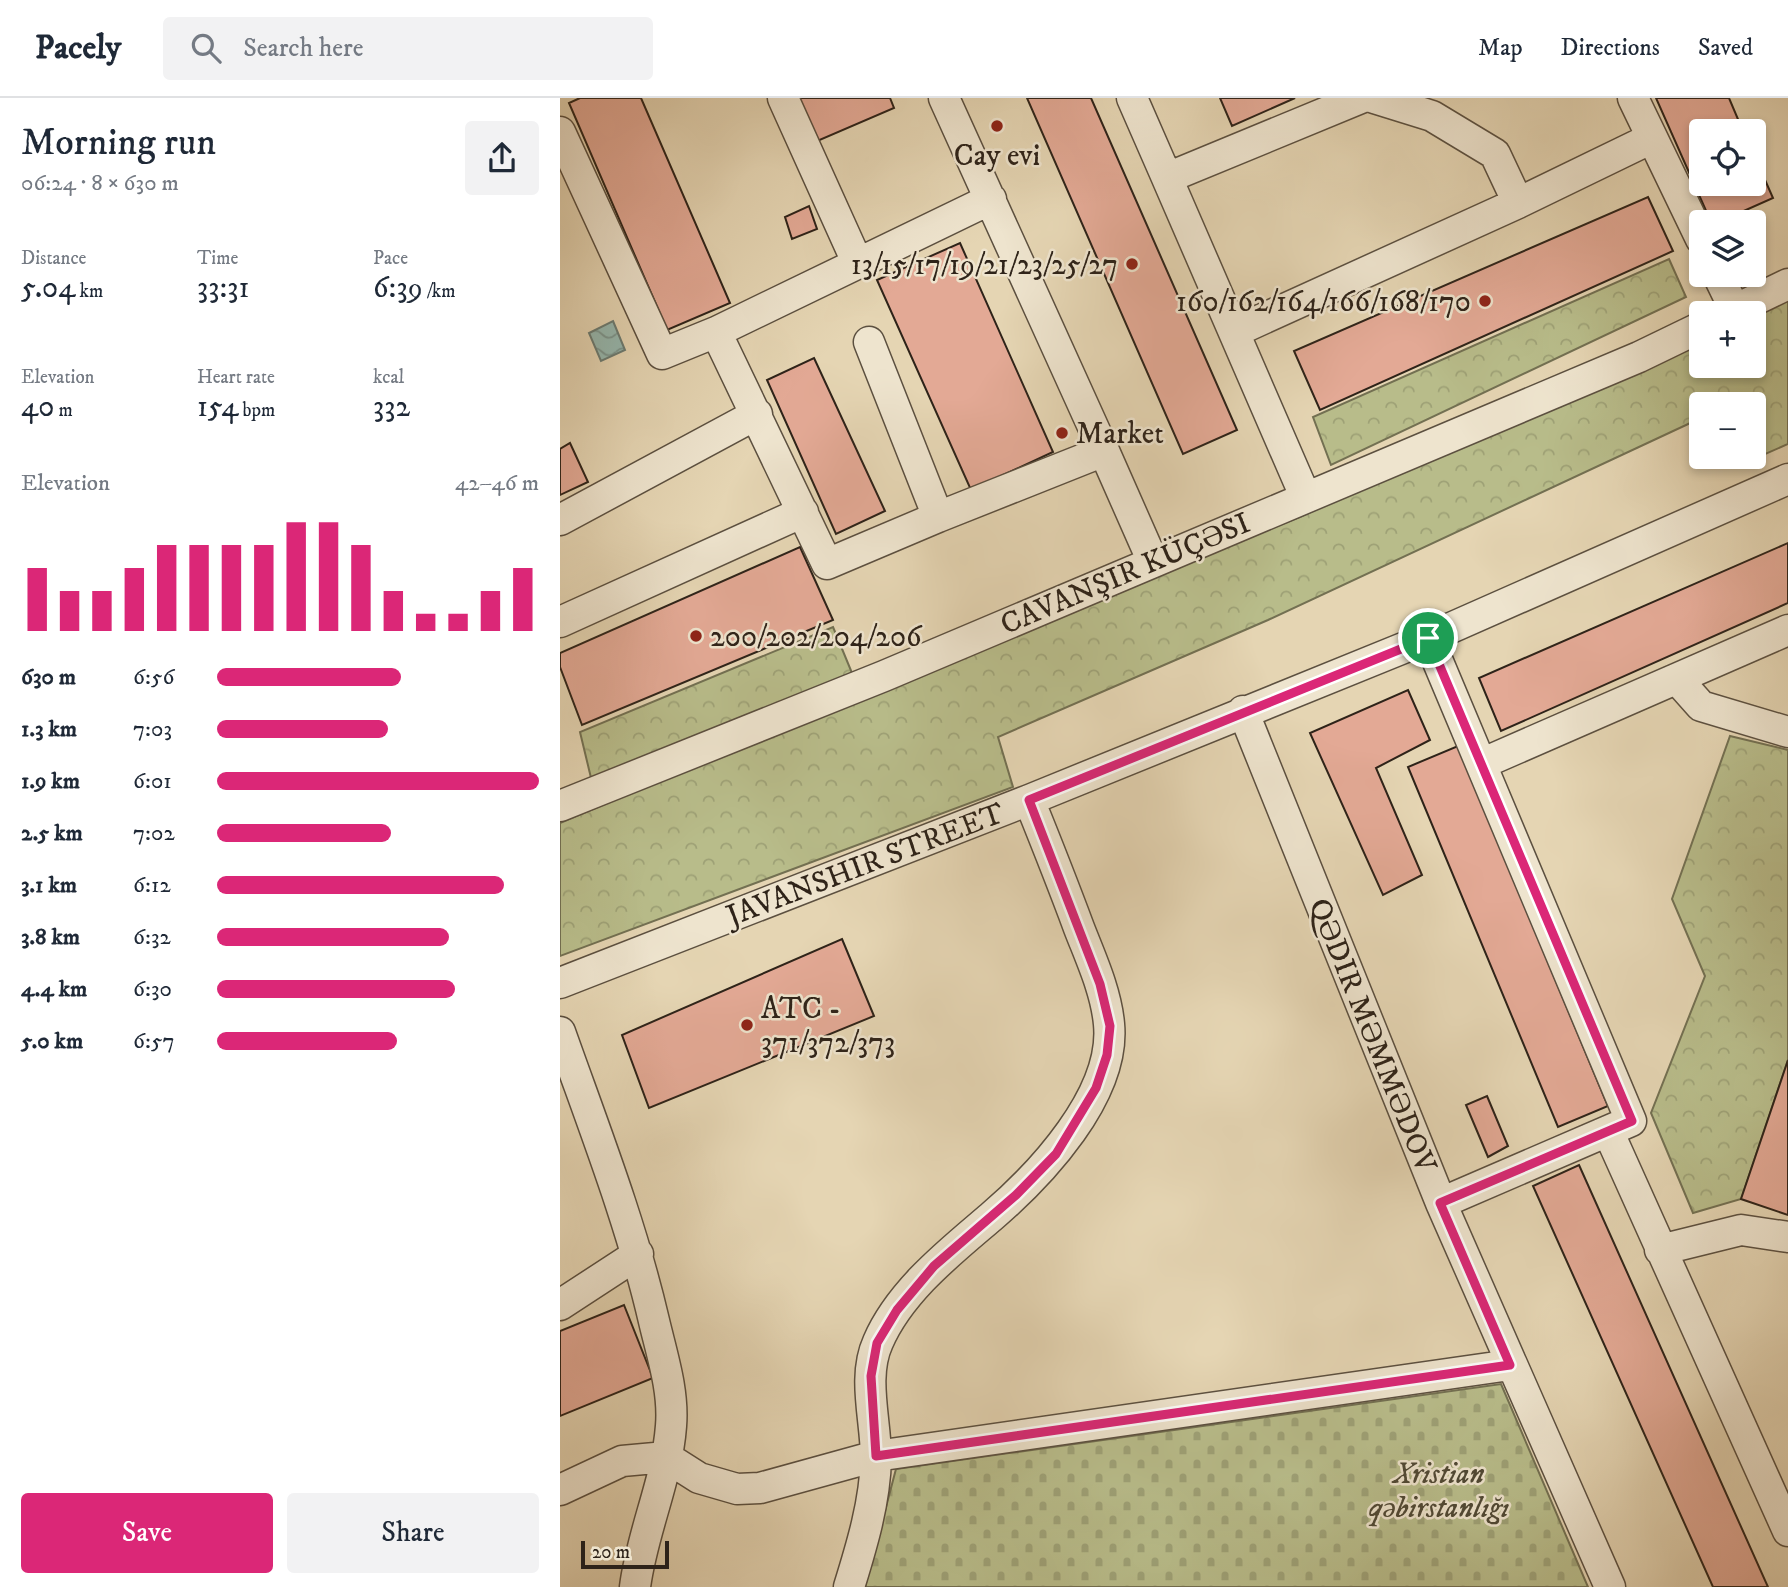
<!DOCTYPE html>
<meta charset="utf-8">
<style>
:root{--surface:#fff;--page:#f2f2f3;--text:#1f2937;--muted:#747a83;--line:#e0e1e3;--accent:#db2777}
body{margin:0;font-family:"IM FELL DW Pica",serif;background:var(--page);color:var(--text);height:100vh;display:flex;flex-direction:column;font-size:26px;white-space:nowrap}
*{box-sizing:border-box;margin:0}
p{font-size:23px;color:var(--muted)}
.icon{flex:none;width:38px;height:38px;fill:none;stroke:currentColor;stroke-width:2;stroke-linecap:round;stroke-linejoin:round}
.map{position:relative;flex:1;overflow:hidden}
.panel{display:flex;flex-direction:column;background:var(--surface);width:560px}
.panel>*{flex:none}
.controls{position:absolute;left:1129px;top:21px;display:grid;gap:14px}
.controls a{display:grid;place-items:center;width:77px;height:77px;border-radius:7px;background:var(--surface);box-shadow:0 4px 10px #0003;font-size:35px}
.scale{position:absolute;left:21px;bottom:18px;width:88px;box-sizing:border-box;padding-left:7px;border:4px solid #2e2319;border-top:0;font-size:19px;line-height:24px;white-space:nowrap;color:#2e2319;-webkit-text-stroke:5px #eee4ce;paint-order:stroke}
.pin{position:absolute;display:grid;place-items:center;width:60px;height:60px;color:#fff;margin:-30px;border:4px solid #fff;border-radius:50%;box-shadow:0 2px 7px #0007}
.round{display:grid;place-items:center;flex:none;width:74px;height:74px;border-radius:7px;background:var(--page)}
.overview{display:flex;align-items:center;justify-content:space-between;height:119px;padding:0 21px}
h1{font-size:38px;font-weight:600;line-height:52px}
.stats{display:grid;grid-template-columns:repeat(3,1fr);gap:10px;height:119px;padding:7px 21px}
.stats div{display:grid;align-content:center}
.stats b{font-size:30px;font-weight:600}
.stats small{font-size:19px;font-weight:400}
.stats p{font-size:19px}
.chart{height:196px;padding:14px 21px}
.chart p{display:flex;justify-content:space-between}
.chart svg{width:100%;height:126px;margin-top:7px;stroke:var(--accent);stroke-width:6}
.action{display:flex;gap:14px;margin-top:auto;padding:14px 21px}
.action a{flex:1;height:80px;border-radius:7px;background:var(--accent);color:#fff;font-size:28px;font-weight:600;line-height:80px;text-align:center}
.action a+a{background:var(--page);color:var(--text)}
ul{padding:0 21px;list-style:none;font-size:23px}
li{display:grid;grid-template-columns:112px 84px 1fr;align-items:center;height:52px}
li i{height:18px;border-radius:9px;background:var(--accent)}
header{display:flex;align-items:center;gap:42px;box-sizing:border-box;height:98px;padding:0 35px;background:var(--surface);border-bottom:2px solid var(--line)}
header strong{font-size:33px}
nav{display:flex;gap:38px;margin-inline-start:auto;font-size:24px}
.search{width:490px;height:63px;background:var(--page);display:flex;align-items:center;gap:18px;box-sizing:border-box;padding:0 24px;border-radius:7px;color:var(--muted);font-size:26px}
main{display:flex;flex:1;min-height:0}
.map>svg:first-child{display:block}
</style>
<header>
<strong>Pacely</strong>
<div class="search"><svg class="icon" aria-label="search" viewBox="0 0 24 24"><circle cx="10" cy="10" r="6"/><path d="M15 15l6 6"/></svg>Search here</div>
<nav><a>Map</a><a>Directions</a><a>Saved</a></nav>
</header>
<main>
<section class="panel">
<div class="overview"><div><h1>Morning run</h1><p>06:24 · 8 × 630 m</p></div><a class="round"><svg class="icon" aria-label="share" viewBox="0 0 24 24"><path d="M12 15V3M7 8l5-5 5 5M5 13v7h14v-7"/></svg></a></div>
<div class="stats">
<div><p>Distance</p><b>5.04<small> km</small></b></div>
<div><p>Time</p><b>33:31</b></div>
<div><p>Pace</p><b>6:39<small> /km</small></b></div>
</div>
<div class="stats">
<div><p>Elevation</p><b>40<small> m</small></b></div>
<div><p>Heart rate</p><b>154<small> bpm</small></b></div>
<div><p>kcal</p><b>332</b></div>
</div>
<div class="chart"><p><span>Elevation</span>42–46 m</p>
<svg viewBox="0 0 160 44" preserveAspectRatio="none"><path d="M5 44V22M15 44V30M25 44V30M35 44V22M45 44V14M55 44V14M65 44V14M75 44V14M85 44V6M95 44V6M105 44V14M115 44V30M125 44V38M135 44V38M145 44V30M155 44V22"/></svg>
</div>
<ul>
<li><b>630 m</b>6:56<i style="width:57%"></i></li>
<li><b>1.3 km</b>7:03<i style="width:53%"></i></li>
<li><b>1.9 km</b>6:01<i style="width:100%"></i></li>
<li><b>2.5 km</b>7:02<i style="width:54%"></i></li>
<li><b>3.1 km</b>6:12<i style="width:89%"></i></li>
<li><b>3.8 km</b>6:32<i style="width:72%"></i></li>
<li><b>4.4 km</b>6:30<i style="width:74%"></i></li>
<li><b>5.0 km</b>6:57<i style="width:56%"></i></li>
</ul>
<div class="action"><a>Save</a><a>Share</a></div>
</section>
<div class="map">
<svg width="1228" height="1489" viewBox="0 0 1228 1489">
<defs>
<pattern id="forest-crowns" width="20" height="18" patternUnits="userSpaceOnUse" patternTransform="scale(1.75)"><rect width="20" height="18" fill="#b8bc8a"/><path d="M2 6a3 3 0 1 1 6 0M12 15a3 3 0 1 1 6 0" fill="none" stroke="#9ea176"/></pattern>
<pattern id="cemetery-stones" width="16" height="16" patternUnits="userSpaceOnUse" patternTransform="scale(1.75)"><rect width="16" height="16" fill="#b8bc8a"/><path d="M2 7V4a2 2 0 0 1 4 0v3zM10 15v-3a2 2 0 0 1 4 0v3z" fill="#9ea176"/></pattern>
<pattern id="water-waves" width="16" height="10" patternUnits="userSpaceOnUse" patternTransform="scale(1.75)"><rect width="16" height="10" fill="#96b8af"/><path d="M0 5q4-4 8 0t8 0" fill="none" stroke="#7b958e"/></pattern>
</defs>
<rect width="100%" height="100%" fill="#e5d5b3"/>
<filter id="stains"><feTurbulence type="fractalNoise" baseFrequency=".00286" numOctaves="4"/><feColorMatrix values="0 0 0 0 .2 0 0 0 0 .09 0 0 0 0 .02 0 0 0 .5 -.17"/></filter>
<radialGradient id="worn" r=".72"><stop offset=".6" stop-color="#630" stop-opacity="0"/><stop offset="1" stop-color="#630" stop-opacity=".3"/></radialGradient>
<!-- forest -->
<path fill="url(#forest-crowns)" stroke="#737052" stroke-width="2" d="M 1109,161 L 1126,199 L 771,367 L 753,319 Z
M 1228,195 L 1228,346 L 1180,367 L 1178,359 L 1194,359 L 1194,306 L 1141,306 L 1141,320 L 708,522 L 438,639 L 453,689 L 0,858 L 0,725 L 400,556 L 742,418 L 1141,237 L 1141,268 L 1194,268 L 1194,215 Z
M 273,529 L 292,575 L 32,684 L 20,634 Z
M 1170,638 L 1228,652 L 1228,962 L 1181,1101 L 1133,1115 L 1091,1015 L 1145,878 L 1112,801 Z"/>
<!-- cemetery -->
<path fill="url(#cemetery-stones)" stroke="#737052" stroke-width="2" d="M 941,1286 L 1028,1489 L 305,1489 L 336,1371 Z"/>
<!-- water -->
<path fill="url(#water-waves)" stroke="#6c7c73" stroke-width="2" d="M 53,223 L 65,252 L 41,263 L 29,235 Z"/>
<!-- building -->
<path fill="#e3a995" stroke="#2e2319" stroke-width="2" d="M 20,0 L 81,0 L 170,205 L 107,232 L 9,5 Z
M 236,0 L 330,0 L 334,10 L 255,44 Z
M 467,0 L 531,0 L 677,332 L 623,356 Z
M 660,0 L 735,0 L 672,28 Z
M 1096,0 L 1169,0 L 1183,33 L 1141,33 L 1141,86 L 1194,86 L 1194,57 L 1213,100 L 1159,124 L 1151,124 Z
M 1088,99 L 1113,153 L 760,312 L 734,253 Z
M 249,108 L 257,131 L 232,141 L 225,119 Z
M 400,145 L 493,354 L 411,392 L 317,182 Z
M 254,260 L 325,413 L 276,436 L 207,282 Z
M 10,345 L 28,384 L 0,397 L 0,351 Z
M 1228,445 L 1228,505 L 941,633 L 919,580 Z
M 240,449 L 273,522 L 22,627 L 0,569 L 0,555 Z
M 848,592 L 870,642 L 816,670 L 862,777 L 823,797 L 750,635 Z
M 898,648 L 1048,1008 L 998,1029 L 848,669 Z
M 282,841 L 314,918 L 89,1010 L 62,937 Z
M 1228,962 L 1228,1117 L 1181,1101 Z
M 927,998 L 948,1048 L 928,1059 L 906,1007 Z
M 1019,1067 L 1208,1489 L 1153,1489 L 973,1088 Z
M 64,1207 L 93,1280 L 0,1318 L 0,1233 Z"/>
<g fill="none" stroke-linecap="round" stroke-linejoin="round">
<!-- minor casing -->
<g stroke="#5c5040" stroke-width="33">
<path id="minor" d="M 223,0 L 297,164
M 572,0 L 607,80 L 801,0
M 814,0 L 872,18 L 935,56 L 958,105
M 1073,0 L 1141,141
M 0,34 L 102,256 L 156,234
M 607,80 L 745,398
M 1158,177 L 1175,212
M 1168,215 L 1228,186
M 674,234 L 958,105 L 1092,40
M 309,244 L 378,419 L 544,353 L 384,0
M 544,353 L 593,464
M 378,419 L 267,466 L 156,234 L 431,101
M 0,422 L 197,316
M 0,524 L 243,414
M 868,540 L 1071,1023 L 881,1105
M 1117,581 L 1141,608 L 1228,634
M 683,613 L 881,1105 L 1050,1489
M 921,666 L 1228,532
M 0,708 L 324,578 L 1079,259 L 1141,229
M 0,885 L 469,702 L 868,540 L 1228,381
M 0,934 C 34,1030 71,1124 94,1223 C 102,1257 114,1293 111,1328 C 107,1383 82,1434 75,1489
M 1048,1033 L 1228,1433
M 1100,1152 L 1181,1132 L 1228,1139
M 0,1207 L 78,1156
M 0,1392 L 62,1363 L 106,1359 L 139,1380 L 177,1391 L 200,1390 L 316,1358 L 950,1267
M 289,1489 C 302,1447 315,1404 316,1360 C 316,1322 302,1279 318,1244 C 340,1193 390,1154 431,1119 C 480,1077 556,997 549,926 C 546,893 531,861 519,830 C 503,787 486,744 469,702"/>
</g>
<!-- minor -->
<use href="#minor" stroke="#eee4ce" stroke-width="30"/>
</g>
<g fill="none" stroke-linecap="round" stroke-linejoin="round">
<!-- route casing -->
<g stroke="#fff" stroke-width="14">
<path id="route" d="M 868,540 L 1072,1023 L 880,1105 L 950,1267 L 316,1358 L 311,1278 L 317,1245 L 337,1212 L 374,1168 L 456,1097 L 496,1056 L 536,990 L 547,957 L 550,928 L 540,886 L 469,702 Z"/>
</g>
<!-- route -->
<use href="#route" stroke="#db2777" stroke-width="9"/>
</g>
<!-- markers -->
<g fill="#8f2418" stroke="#eee4ce" stroke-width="2.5">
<circle cx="437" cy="28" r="7"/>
<circle cx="572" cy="166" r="7"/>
<circle cx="925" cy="203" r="7"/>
<circle cx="502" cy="335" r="7"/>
<circle cx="136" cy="538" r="7"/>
<circle cx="187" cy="927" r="7"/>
</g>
<g text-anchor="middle" stroke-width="5" stroke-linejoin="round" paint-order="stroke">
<!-- poi labels -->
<g font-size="30" fill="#2e2319" stroke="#eee4ce" text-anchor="start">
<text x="437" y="67" text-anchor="middle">Cay evi</text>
<text x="558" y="176" text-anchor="end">13/15/17/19/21/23/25/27</text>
<text x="911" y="213" text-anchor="end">160/162/164/166/168/170</text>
<text x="516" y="345">Market</text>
<text x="150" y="548">200/202/204/206</text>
<text x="201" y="920">ATC -<tspan x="201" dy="34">371/372/373</tspan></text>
</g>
<!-- street labels -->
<g font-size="30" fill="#2e2319" stroke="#eee4ce">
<text transform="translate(565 475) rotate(-23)" y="10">CAVANŞIR KÜÇƏSI</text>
<text transform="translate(305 766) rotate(-21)" y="10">JAVANSHIR STREET</text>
<text transform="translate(813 937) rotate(68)" y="10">QƏDIR MƏMMƏDOV</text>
</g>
<!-- park labels -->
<g font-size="30" font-style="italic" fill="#504935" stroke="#eee4ce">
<text x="879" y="1385">Xristian<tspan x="879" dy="34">qəbirstanlığı</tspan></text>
</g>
</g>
<rect width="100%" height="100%" filter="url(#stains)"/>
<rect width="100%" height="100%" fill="url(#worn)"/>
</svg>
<div class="controls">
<a><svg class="icon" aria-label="locate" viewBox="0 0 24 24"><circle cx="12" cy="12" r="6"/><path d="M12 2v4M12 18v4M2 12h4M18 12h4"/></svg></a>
<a><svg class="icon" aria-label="layers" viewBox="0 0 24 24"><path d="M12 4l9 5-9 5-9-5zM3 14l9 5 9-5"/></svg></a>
<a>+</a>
<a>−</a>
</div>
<div class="scale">20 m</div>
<div class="pin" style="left:868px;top:540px;background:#1e9e55"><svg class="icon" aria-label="arrive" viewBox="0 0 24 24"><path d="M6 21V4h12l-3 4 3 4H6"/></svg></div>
</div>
</main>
